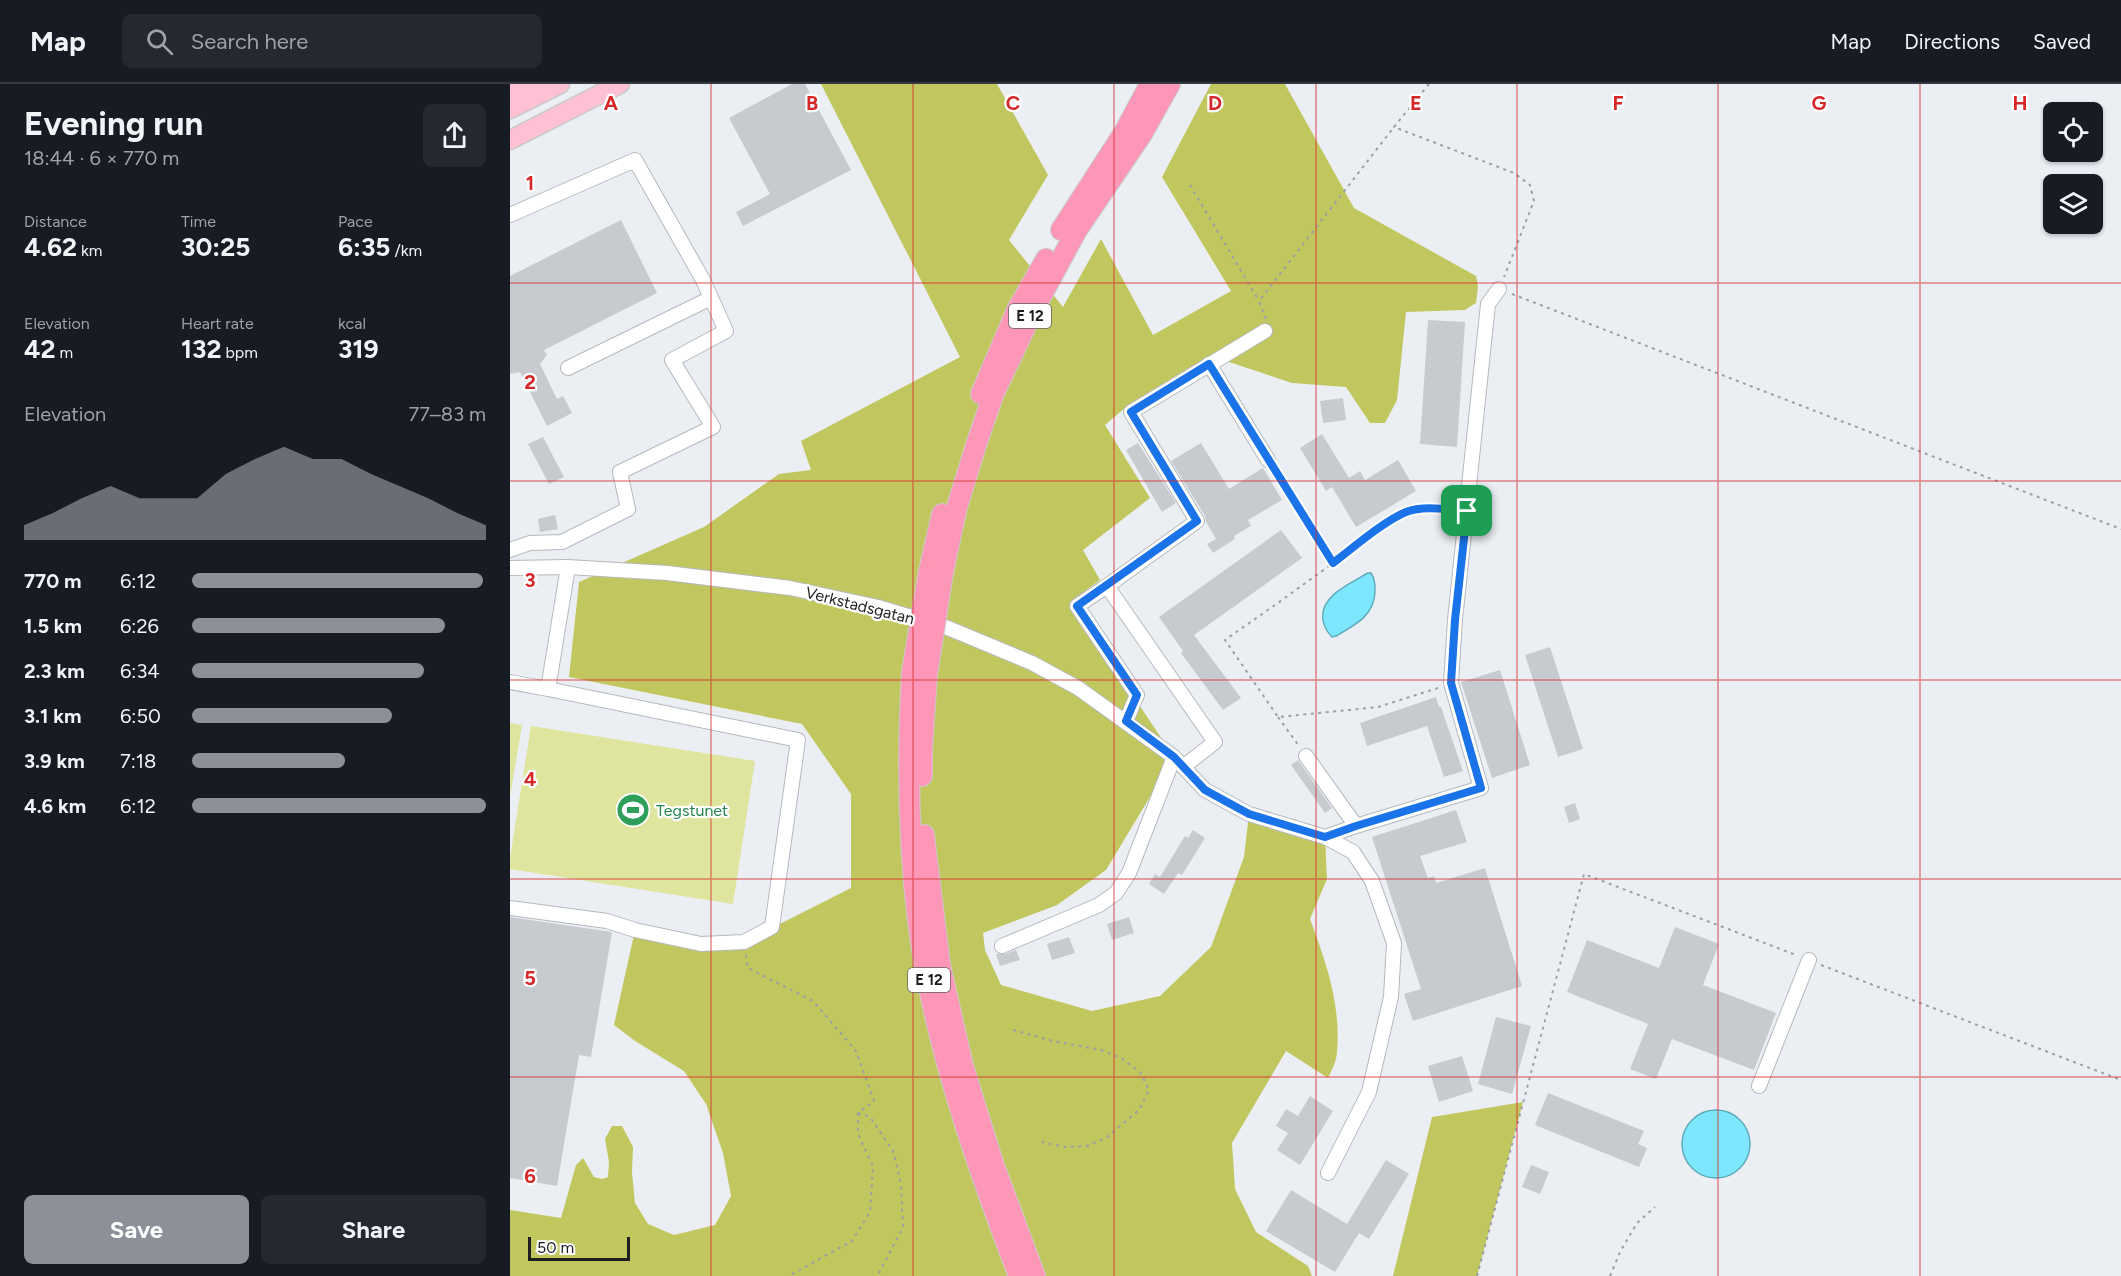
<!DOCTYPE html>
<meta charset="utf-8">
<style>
:root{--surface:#171b24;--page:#242831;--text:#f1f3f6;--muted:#9ea1a6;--line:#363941;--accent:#8c9099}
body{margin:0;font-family:Figtree,sans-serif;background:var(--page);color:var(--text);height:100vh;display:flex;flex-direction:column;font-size:22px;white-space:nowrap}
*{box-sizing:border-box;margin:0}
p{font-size:20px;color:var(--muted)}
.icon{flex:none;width:33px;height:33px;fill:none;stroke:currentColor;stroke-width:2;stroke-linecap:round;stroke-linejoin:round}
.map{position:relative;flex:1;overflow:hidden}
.details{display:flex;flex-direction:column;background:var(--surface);width:510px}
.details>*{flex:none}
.fabs{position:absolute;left:1533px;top:18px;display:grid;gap:12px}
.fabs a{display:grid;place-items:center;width:60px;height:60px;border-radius:9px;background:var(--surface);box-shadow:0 2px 4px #0004;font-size:30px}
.scale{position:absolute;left:18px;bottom:15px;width:102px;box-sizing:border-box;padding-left:6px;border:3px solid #1d1e20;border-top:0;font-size:16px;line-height:21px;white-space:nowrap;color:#1d1e20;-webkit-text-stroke:4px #fff;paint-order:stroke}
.pin{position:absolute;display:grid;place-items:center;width:51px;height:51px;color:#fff;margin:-26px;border-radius:12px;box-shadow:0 3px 9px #0006}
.round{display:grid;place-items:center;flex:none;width:63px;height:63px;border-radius:9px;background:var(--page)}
.headline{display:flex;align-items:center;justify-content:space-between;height:102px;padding:0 24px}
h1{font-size:33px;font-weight:700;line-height:45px}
.metrics{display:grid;grid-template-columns:repeat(3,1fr);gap:9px;height:102px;padding:6px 24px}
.metrics div{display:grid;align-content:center}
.metrics b{font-size:26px;font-weight:700}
.metrics small{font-size:16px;font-weight:400}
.metrics p{font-size:16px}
.chart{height:168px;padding:12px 24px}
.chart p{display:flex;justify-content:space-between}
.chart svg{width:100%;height:108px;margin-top:6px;fill:var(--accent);opacity:.7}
.primary-button{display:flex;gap:12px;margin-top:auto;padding:12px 24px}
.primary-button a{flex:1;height:69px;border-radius:9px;background:var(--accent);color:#fff;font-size:24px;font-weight:700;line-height:69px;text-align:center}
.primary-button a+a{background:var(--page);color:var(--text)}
ul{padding:0 24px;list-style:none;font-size:20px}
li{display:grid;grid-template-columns:96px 72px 1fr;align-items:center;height:45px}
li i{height:15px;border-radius:8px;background:var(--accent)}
header{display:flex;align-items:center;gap:36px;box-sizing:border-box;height:84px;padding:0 30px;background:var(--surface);border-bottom:2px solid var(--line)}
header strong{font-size:28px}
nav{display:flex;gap:33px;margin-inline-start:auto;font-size:21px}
.search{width:420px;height:54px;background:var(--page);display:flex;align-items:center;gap:15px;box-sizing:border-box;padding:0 21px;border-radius:9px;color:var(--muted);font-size:22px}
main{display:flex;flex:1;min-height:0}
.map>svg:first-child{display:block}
</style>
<header>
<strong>Map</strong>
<div class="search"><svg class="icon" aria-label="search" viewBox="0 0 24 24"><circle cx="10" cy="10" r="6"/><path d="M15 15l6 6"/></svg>Search here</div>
<nav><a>Map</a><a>Directions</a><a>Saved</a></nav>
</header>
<main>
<section class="details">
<div class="headline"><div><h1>Evening run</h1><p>18:44 · 6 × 770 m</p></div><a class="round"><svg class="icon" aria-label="share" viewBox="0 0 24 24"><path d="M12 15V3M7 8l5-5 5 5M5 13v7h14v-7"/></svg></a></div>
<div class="metrics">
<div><p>Distance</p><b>4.62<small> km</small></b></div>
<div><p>Time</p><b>30:25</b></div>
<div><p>Pace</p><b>6:35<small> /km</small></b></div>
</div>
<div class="metrics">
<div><p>Elevation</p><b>42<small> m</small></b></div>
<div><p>Heart rate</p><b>132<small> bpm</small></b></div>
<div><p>kcal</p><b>319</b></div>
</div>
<div class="chart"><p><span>Elevation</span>77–83 m</p>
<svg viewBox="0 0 160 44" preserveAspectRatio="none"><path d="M0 44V38L10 33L20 27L30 22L40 27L50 27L60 27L70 17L80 11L90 6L100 11L110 11L120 17L130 22L140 27L150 33L160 38V44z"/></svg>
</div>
<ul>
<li><b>770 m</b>6:12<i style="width:99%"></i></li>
<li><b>1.5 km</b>6:26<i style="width:86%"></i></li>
<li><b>2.3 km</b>6:34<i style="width:79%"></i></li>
<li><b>3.1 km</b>6:50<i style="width:68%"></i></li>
<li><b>3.9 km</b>7:18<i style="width:52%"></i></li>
<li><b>4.6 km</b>6:12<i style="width:100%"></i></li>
</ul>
<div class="primary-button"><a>Save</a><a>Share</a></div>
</section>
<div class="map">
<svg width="1611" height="1192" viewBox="0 0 1611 1192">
<rect width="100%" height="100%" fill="#ebeff4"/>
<!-- green -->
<path fill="#dfe59e" d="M 0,639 L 12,641 L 0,713 Z
M 21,642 L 245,677 L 223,820 L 0,785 L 0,774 Z"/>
<!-- forest -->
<path fill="#c1c75e" d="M 311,0 L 487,0 L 538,91 L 499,156 L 553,223 L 591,155 L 643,251 L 721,207 L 652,93 L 701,0 L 775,0 L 844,124 L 966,192 L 968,202 L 966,219 L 955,226 L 896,228 L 887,316 L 875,339 L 860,339 L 836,303 L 782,299 L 710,275 L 682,284 L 616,323 L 595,341 L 640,414 L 573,466 L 590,496 L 560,518 L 664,673 L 596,786 L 547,821 L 473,849 L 475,866 L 491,901 L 582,927 L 650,912 L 701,863 L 734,773 L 739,730 L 815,753 L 817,795 L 800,835 C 816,878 831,920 827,967 C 827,976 822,986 818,994 L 776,967 L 722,1059 L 725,1105 L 746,1148 L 798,1182 L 802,1192 L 0,1192 L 0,1126 L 51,1134 L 66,1081 L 73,1074 L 84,1093 L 92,1095 L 98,1093 L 99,1078 L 95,1055 L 102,1042 L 112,1042 L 123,1063 L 122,1089 L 125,1119 L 138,1140 L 164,1151 L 205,1141 L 221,1112 L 213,1069 L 196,1020 L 174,987 L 125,957 L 104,941 L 125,846 L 234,858 L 341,804 L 341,710 L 292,640 L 59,593 L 69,498 L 194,443 L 269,390 L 301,386 L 291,357 L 450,273 Z
M 1013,1018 L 967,1192 L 883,1192 L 922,1033 Z"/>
<!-- water -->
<path fill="#7ce7fe" stroke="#60abbb" stroke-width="1.5" d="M 858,489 L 861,489 C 865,495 865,501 865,508 C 864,532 845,541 826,552 L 822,553 C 817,548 814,542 813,536 C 809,512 841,499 858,489 Z
M1172 1060a34 34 0 1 1 68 0a34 34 0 1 1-68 0Z"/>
<!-- building -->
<path fill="#c7cbd0" d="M 282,0 L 295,0 L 341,86 L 233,142 L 226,128 L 260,110 L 219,34 Z
M 111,136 L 147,209 L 34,266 L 37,271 L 30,280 L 47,315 L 53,312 L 62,329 L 37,342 L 10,288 L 0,290 L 0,192 Z
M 918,236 L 955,238 L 947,363 L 910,360 Z
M 833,314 L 836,336 L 813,339 L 810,317 Z
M 812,350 L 839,394 L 850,387 L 855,396 L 888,376 L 906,407 L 846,443 L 822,403 L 816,407 L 790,364 Z
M 33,353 L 54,393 L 39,400 L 18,360 Z
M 628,359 L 666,419 L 652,428 L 616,366 Z
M 691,359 L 719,405 L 753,384 L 772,416 L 738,436 L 741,442 L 724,452 L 725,455 L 703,469 L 697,460 L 706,455 L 696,438 L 695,432 L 661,377 Z
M 45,431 L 48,445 L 30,448 L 28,435 Z
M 771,446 L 792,474 L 684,551 L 731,614 L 713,626 L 671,569 L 673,567 L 649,533 Z
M 1040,563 L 1073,665 L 1048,673 L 1015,571 Z
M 990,586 L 1020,681 L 982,694 L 951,598 Z
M 926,613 L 929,623 L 931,623 L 953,687 L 934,693 L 917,642 L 857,662 L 850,639 Z
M 788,676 L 822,724 L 815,729 L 781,681 Z
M 1065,719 L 1070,735 L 1059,739 L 1054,723 Z
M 946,726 L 957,758 L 910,772 L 918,794 L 924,792 L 926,799 L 975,784 L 1012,902 L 903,937 L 894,910 L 911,905 L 862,753 Z
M 683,746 L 695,754 L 672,791 L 668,789 L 654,810 L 639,800 L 645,790 L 650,793 L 675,752 L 678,754 Z
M 0,833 L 102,848 L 81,973 L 69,971 L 47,1102 L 0,1094 Z
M 619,833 L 624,849 L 602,856 L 597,840 Z
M 1165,843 L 1209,860 L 1193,901 L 1266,929 L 1244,986 L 1162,955 L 1146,995 L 1120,985 L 1138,940 L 1057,908 L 1077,856 L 1149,884 Z
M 559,853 L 565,869 L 542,876 L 537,860 Z
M 506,866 L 510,876 L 490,882 L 486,870 L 495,870 Z
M 986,933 L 1021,942 L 1002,1010 L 968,1000 Z
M 952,972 L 963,1007 L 929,1018 L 918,982 Z
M 1038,1009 L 1134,1047 L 1128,1060 L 1137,1064 L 1129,1083 L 1025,1041 Z
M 800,1012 L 823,1027 L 790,1081 L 767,1066 L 778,1049 L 766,1042 L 776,1025 L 788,1032 Z
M 876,1076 L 899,1090 L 859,1155 L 849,1149 L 825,1188 L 756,1147 L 781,1106 L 837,1140 Z
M 1021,1081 L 1039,1088 L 1030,1110 L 1012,1103 Z"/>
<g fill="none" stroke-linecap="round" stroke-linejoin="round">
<!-- minor casing -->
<g stroke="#b5b9be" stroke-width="16">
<path id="minor" d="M 0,131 L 125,76 L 193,196 L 216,247 L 162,276 L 203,343 L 110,388 L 118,425 L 52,458 L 20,459 L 0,466
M 699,280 L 758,376
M 58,284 L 201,214
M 0,484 L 58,483 L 157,489 L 280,504 L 368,523 L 438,544 L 522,579 L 568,604 L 664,673 L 695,706 L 739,730 L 815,753 L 843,768 L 862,797 L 884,859 L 881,913 L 859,1008 L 818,1089
M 597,502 L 687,437 L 621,328 L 755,247
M 0,598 L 38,605 L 58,483
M 616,637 L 627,611 L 567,522 L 597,502 L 705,658 L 673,683
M 796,672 L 846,742
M 815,753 L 846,742 L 971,704 L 941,599 L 945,536 L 978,220 L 989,205
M 0,824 L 97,837 L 125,846 L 191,860 L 234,858 L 262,843 L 288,656 L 38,605
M 492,862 L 589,821 L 606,809 L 619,789 L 664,673
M 1249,1002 L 1299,876"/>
</g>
<!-- major casing -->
<g stroke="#c9c9c9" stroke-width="21">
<path id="major" d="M 0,5 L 19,0
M 0,25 L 50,0
M 0,56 L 110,0"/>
</g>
<!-- highway casing -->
<g stroke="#c9c9c9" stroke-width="22">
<path id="highway" d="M 551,146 L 615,47 L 640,0
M 471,310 L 507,226 L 536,175
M 419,487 L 432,430
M 433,488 L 447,423 L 467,358 L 484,309 L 522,229 L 567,146 L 632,50 L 660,0
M 402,588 C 397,671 398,755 408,838 C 423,956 466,1081 509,1192
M 412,692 L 412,666 L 417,591
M 414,751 L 430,881 L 453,982 L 483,1079 L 525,1192"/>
</g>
<!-- path -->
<path stroke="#9c9fa3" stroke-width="2" stroke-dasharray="3 4.5" stroke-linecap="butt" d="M 919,0 L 884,43 L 1004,89 L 1020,101 L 1024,117 L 994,193
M 680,101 L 749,217
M 1002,210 L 1611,445
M 756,235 L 749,217 L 884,43
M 765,388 L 823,479
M 928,604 L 868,623 L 768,633 L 715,556 L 765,521 L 880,438 C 904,424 915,425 942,426
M 768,633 L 789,662
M 236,871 L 238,884 L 303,917 L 346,967 L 364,1017 L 348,1029 L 348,1050 L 363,1082 L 360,1128 L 342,1157 L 279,1192
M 1311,881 L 1611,996
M 503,946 L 543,957 L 591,966 L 611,974 L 630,988 L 639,1006 L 629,1026 L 596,1054 L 577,1062 L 555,1063 L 532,1058
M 348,1029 L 360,1033 L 383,1067 L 391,1099 L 393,1144 L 367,1192
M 967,1192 L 1074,790 L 1286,871
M 1100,1192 L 1110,1168 L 1127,1139 L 1145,1123"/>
<!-- minor -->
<use href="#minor" stroke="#fff" stroke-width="14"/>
<!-- major -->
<use href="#major" stroke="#fec1d4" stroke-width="18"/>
<!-- highway -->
<use href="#highway" stroke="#fe97b7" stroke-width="20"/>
<!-- highway-bridge casing -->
<g stroke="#c9c9c9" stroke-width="22" stroke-linecap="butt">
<path id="highway-bridge" d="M 402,588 L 419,487
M 417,591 L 433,488"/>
</g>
<!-- highway-bridge -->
<use href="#highway-bridge" stroke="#fe97b7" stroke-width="20"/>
</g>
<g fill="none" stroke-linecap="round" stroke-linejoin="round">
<!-- route casing -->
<g stroke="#fff" stroke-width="12">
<path id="route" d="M 699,280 L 823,479 C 843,464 874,437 896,428 C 915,421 938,426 957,427 L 945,536 L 941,599 L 971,704 L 846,742 L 815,753 L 739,730 L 695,706 L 664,673 L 616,637 L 627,611 L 567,522 L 687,437 L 621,328 Z"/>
</g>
<!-- route -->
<use href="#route" stroke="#1a73e8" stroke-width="8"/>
</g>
<!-- grid -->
<path fill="none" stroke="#d62828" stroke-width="1.5" stroke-opacity="0.55" d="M 201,0 L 201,1192M 403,0 L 403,1192M 604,0 L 604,1192M 806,0 L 806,1192M 1007,0 L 1007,1192M 1208,0 L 1208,1192M 1410,0 L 1410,1192M 0,199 L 1611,199M 0,397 L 1611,397M 0,596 L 1611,596M 0,795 L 1611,795M 0,993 L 1611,993"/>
<!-- icons -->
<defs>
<g id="stadium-disc" transform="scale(1.725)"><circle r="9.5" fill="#2e9e5b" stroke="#fff"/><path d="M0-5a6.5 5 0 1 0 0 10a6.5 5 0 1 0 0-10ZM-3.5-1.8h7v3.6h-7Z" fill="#fff"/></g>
</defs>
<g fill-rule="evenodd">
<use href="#stadium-disc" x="123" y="726"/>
</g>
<g text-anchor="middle" stroke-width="4.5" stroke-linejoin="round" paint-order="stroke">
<!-- shield labels -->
<g fill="#fff" stroke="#616263" stroke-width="1.5">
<rect x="499" y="220" width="42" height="24" rx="4.5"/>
<rect x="398" y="884" width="42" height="24" rx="4.5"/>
</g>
<g font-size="15" font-weight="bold" fill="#1d1e20">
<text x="520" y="237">E 12</text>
<text x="419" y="901">E 12</text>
</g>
<!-- street labels -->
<g font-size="16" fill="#1d1e20" stroke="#fff">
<text transform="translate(350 521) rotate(14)" y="6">Verkstadsgatan</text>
</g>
<!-- leisure labels -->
<g font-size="16" fill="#27864d" stroke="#fff" text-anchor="start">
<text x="146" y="732">Tegstunet</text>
</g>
</g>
<g font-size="20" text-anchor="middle" font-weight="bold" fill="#d62828" stroke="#fff" stroke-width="4.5" stroke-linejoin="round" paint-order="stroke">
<text x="101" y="26">A</text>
<text x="302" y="26">B</text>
<text x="503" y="26">C</text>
<text x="705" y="26">D</text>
<text x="906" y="26">E</text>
<text x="1108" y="26">F</text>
<text x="1309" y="26">G</text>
<text x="1510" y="26">H</text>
<text x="20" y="106">1</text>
<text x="20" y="305">2</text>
<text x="20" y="503">3</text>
<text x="20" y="702">4</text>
<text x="20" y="901">5</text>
<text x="20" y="1099">6</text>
</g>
</svg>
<div class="fabs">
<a><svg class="icon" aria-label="locate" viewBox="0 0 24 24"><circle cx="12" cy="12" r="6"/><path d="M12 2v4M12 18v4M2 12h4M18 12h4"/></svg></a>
<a><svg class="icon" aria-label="layers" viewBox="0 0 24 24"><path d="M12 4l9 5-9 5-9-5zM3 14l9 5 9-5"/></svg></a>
</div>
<div class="scale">50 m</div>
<div class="pin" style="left:957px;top:427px;background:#1e9e55"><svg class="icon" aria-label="arrive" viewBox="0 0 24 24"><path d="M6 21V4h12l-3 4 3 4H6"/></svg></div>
</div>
</main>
